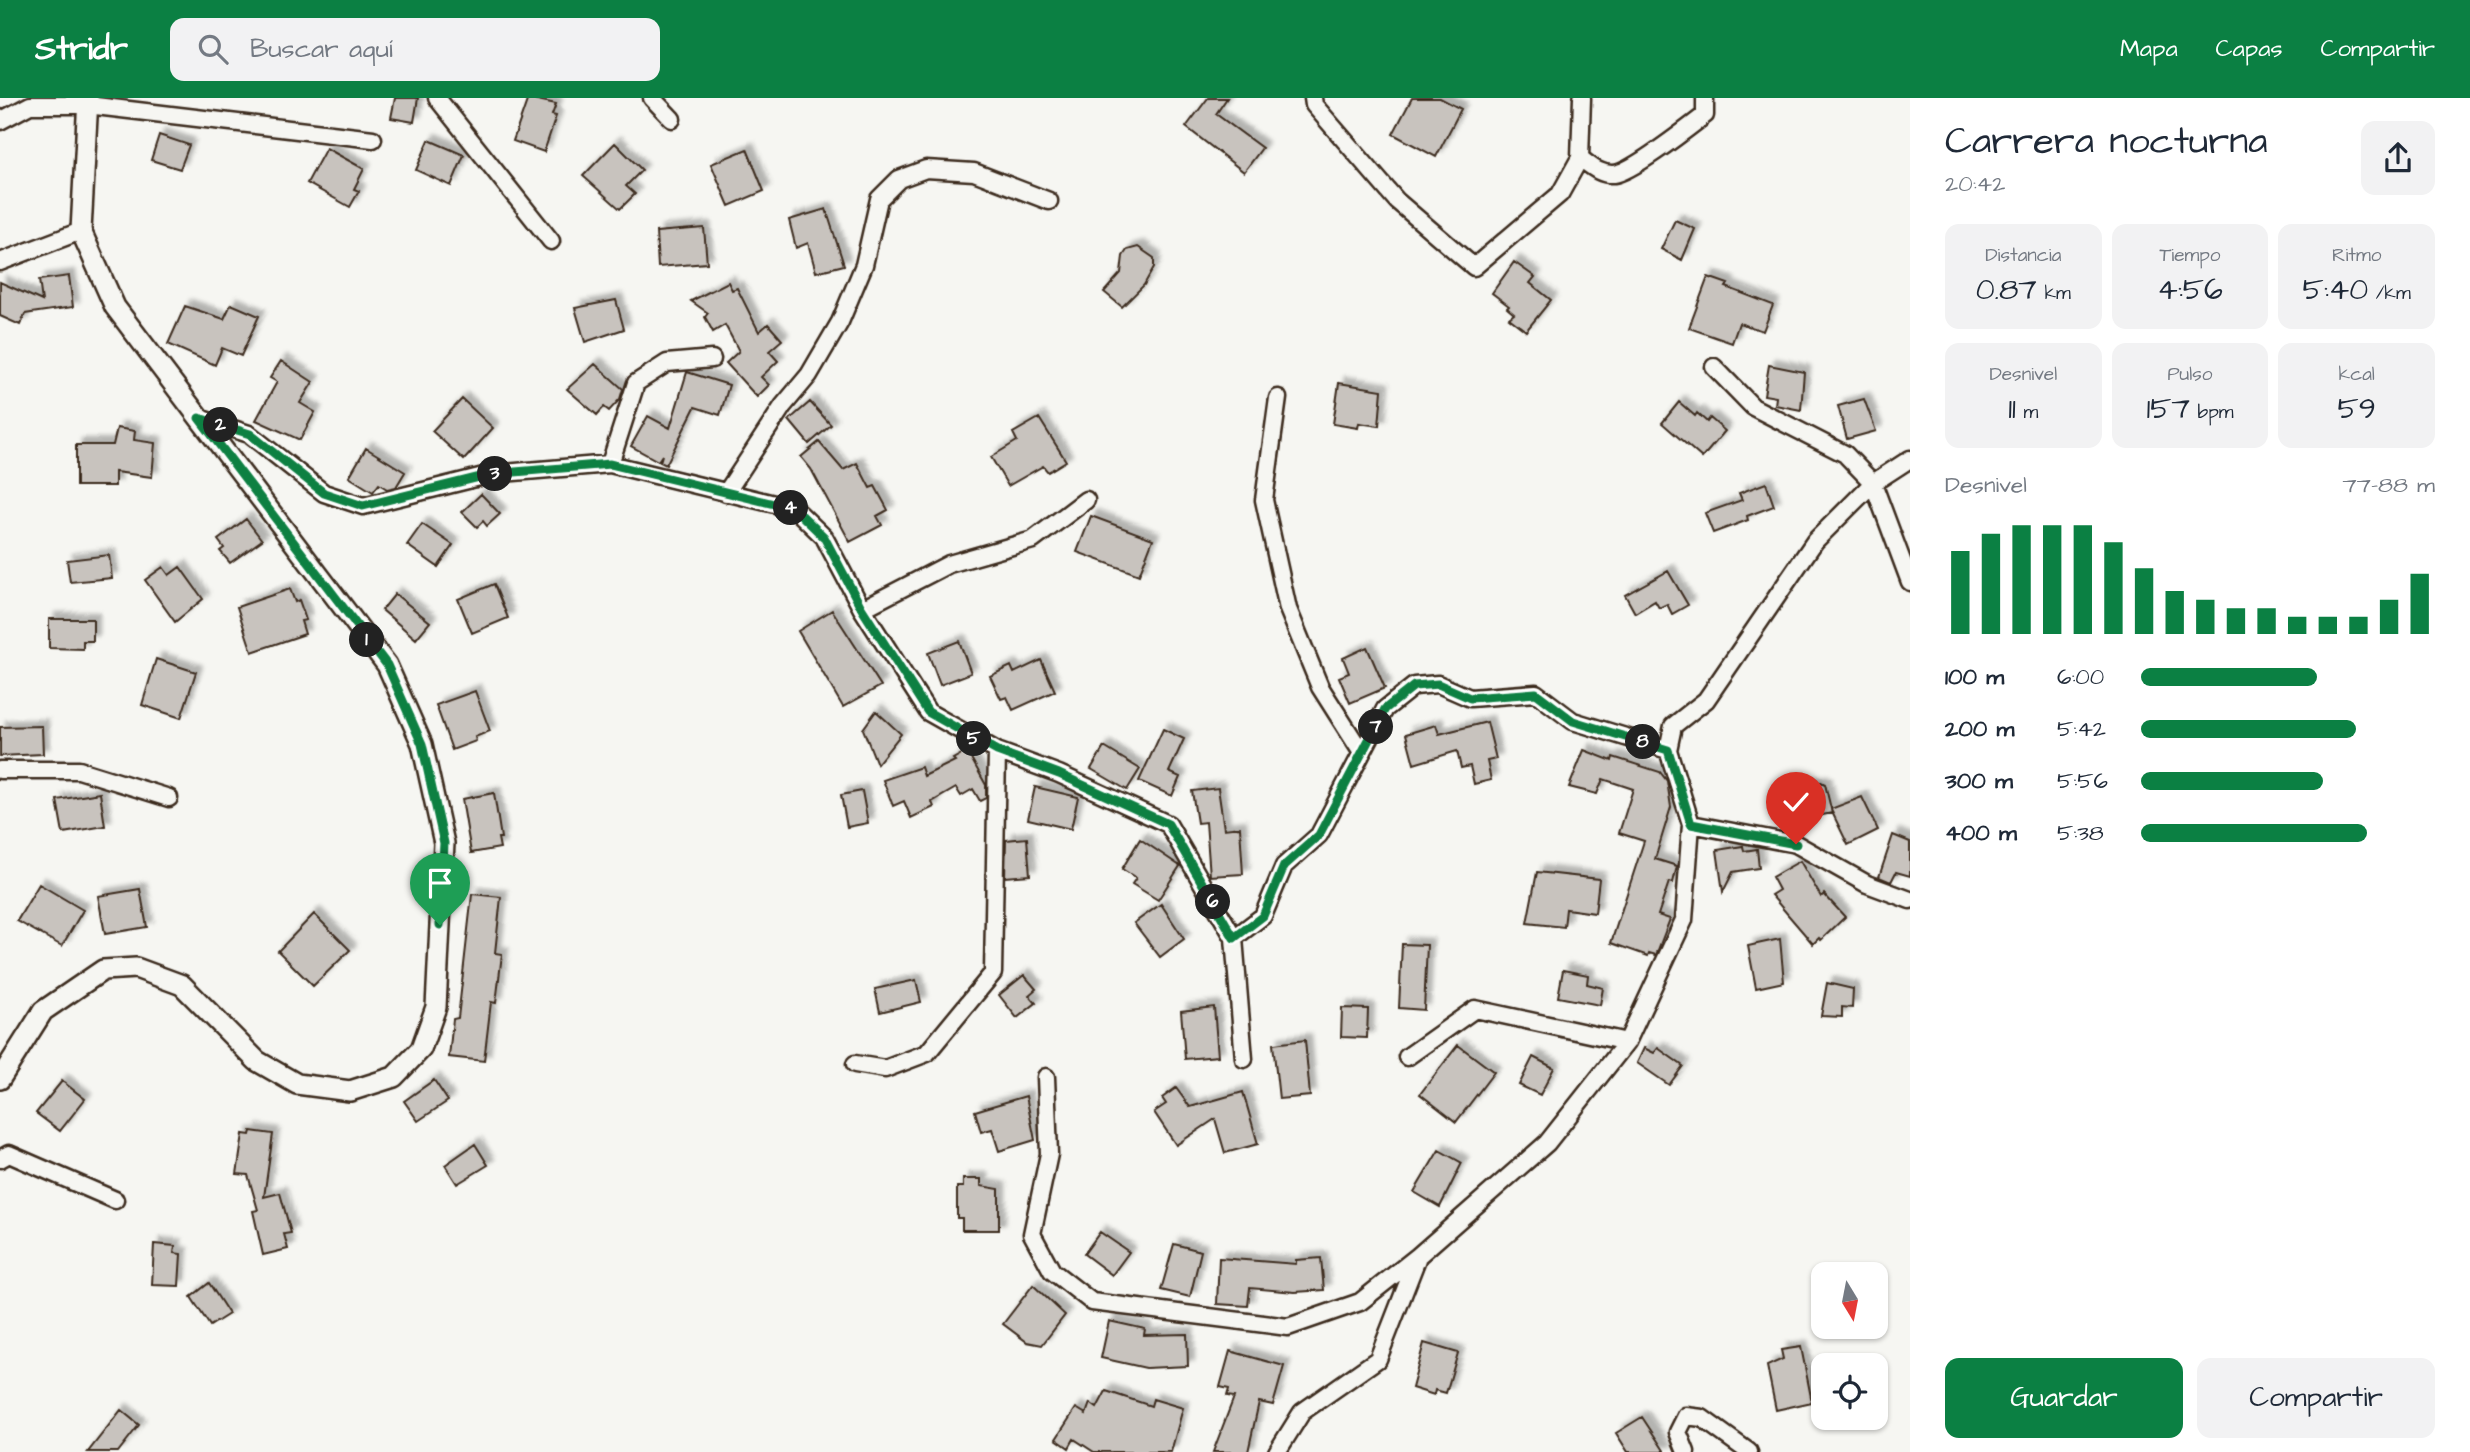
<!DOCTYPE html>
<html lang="es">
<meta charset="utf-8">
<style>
:root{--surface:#fff;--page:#f2f2f3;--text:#1f2937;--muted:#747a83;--accent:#0b8043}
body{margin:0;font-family:"Architects Daughter",sans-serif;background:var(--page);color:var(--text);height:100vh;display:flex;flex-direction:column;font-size:26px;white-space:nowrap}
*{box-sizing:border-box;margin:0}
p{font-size:23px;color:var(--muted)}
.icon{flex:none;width:38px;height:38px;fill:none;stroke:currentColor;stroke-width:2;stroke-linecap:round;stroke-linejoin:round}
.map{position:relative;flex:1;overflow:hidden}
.panel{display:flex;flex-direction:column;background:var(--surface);width:560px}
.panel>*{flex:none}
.needle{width:46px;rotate:170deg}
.tools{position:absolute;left:1811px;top:1164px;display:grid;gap:14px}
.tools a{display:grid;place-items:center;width:77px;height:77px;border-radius:14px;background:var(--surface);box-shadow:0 2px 5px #0004;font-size:35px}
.pin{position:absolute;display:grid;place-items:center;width:60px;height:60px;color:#fff;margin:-72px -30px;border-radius:50% 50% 50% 0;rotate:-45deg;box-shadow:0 0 7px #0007}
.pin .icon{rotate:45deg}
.km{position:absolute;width:35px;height:35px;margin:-18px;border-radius:50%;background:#222;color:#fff;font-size:19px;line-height:35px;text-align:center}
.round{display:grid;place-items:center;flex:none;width:74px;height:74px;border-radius:14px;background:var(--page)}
.overview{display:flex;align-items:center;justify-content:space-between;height:119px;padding:0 35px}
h1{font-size:38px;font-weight:600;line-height:52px}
.metrics{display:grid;grid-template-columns:repeat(3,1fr);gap:10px;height:119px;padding:7px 35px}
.metrics div{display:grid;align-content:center;border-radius:14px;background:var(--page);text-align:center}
.metrics b{font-size:30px;font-weight:600}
.metrics small{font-size:19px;font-weight:400}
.metrics p{font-size:19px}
.chart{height:196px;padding:14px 35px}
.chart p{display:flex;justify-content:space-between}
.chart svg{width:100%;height:126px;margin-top:7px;stroke:var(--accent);stroke-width:6}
.cta{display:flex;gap:14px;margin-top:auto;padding:14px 35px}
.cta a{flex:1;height:80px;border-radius:14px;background:var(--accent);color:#fff;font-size:28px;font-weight:600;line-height:80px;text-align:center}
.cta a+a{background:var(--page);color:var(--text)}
ul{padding:0 35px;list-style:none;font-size:23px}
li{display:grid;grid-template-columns:112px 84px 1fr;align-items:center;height:52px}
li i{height:18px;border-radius:9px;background:var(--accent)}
header{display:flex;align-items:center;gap:42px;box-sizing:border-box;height:98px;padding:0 35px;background:var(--accent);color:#fff}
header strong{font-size:33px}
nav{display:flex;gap:38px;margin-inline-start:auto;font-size:24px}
.search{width:490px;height:63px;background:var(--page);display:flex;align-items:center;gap:18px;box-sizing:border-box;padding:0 24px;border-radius:14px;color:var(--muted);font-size:26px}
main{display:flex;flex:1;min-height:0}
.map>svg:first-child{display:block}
</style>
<header>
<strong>Stridr</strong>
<div class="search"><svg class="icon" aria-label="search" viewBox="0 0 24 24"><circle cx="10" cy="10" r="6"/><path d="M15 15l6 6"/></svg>Buscar aquí</div>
<nav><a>Mapa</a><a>Capas</a><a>Compartir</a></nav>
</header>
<main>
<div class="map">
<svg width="1910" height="1354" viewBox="0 0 1910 1354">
<defs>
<filter id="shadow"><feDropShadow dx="6" dy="-6" stdDeviation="2" flood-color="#0004"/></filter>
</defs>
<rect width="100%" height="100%" fill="#f6f6f2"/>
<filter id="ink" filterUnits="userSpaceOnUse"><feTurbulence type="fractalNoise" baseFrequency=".0143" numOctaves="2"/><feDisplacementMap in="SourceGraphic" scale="14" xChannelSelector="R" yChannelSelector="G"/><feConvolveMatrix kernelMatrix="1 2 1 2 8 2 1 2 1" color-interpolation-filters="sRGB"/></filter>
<g filter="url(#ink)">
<!-- building -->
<path fill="#c8c3be" stroke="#3b2a1e" stroke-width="2" filter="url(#shadow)" d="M 395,0 L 418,0 L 414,24 L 391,20 Z
M 528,0 L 556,6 L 552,17 L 556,18 L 544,54 L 513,43 Z
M 1208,0 L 1227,0 L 1216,16 L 1262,50 L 1244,74 L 1186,29 Z
M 1412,0 L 1440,0 L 1461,11 L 1436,59 L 1393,36 Z
M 159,37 L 189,47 L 180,71 L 151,62 Z
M 429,42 L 464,57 L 451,88 L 416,72 Z
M 615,45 L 642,72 L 626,88 L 635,96 L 620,111 L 583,78 Z
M 326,50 L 364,71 L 354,91 L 359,93 L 350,109 L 307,85 Z
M 747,51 L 764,93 L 729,108 L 711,66 Z
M 826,111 L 844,167 L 816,174 L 808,145 L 796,150 L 789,122 Z
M 1675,122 L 1695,131 L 1682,162 L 1661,151 Z
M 704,130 L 707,165 L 658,169 L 656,134 Z
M 1138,149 L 1154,160 L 1154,169 L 1144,187 L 1122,209 L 1104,194 L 1121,175 L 1123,158 L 1127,152 Z
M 1514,164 L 1535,179 L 1530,185 L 1551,202 L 1526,233 L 1509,220 L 1514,216 L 1507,210 L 1509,208 L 1492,195 Z
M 69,178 L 73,209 L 25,216 L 20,227 L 0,218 L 0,184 L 42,203 L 39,182 Z
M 1708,179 L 1728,186 L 1726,189 L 1773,207 L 1763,233 L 1739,225 L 1732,245 L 1689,230 Z
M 728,184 L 732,192 L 737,190 L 759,234 L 768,226 L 782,242 L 769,253 L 778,263 L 761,279 L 769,287 L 757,299 L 726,265 L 739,253 L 725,227 L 713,234 L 705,219 L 708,215 L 691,203 Z
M 616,202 L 624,231 L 585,244 L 575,210 Z
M 231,206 L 259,218 L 241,258 L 222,250 L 215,267 L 168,246 L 185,208 L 224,221 Z
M 281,263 L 313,284 L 300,305 L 315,314 L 300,342 L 256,322 L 277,284 L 270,280 Z
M 595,266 L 623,291 L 620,301 L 609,313 L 604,309 L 597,317 L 567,291 Z
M 1769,267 L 1804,274 L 1801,312 L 1775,307 L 1776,299 L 1764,297 Z
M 687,274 L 729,287 L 720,317 L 695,309 L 666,367 L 660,364 L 662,357 L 658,363 L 631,348 L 648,318 L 670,330 Z
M 1339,285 L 1382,292 L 1379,328 L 1359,325 L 1358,330 L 1333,326 Z
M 462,301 L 493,330 L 464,362 L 432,333 Z
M 1864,301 L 1876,333 L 1847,341 L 1838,308 Z
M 810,304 L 831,327 L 809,346 L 789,322 Z
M 1679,304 L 1695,318 L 1697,315 L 1707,324 L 1710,320 L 1725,333 L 1702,360 L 1662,325 Z
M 1039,320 L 1066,363 L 1048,374 L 1043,368 L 1008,388 L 991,359 L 1017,343 L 1013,335 Z
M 117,330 L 135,333 L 134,342 L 155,345 L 152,379 L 115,374 L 115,388 L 76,388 L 76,347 L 113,347 Z
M 819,344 L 843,372 L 857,365 L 870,390 L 875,388 L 888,412 L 877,418 L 882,427 L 850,444 L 811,371 L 801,359 Z
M 366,350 L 405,374 L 396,389 L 387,391 L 379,386 L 373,394 L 349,379 Z
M 1766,385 L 1774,408 L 1747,418 L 1748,422 L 1713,435 L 1705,415 L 1742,402 L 1739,395 Z
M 481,396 L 500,416 L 487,428 L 483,423 L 477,429 L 462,414 Z
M 1091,418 L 1153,441 L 1139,477 L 1077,454 Z
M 246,421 L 262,442 L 230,465 L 220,453 L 224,450 L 218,442 Z
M 422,426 L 453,447 L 438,469 L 407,447 Z
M 109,457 L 112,480 L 70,484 L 67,462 Z
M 163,469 L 169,477 L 180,469 L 203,501 L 175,524 L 145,482 Z
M 1668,473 L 1688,507 L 1672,516 L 1667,506 L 1659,510 L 1655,503 L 1635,515 L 1625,497 Z
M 494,486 L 508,520 L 472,535 L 458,501 Z
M 290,491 L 295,504 L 299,502 L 306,522 L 301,523 L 305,536 L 252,554 L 237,509 Z
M 395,496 L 430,524 L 416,541 L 382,512 Z
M 832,512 L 881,588 L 843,609 L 798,533 Z
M 49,521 L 93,521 L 93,543 L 83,543 L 83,551 L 49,550 Z
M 959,543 L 971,575 L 940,587 L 928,555 Z
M 1367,549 L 1385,590 L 1350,605 L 1339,579 L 1349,575 L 1343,560 Z
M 156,561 L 196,574 L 181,620 L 142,607 Z
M 1041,562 L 1055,593 L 1013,612 L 1007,599 L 1001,601 L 990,578 L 1011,568 L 1014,575 Z
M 475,593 L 490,633 L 475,639 L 476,643 L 452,652 L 436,607 Z
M 876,613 L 901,636 L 877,666 L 863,631 Z
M 1487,624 L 1496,661 L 1487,663 L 1491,682 L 1474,686 L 1470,668 L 1461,670 L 1457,653 L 1414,666 L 1406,636 L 1436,627 L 1439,636 Z
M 42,628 L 43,656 L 0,658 L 0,629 Z
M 1163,631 L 1184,641 L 1169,674 L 1180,679 L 1172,698 L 1139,683 Z
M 1104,649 L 1140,671 L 1127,692 L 1091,671 Z
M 1584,652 L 1612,663 L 1613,659 L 1660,674 L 1667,683 L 1671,709 L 1655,761 L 1677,768 L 1673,785 L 1669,784 L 1658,817 L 1670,821 L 1656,857 L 1649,855 L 1648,858 L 1611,845 L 1644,743 L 1619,735 L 1633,691 L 1603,681 L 1597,696 L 1569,689 Z
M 967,653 L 986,687 L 986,700 L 980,703 L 973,691 L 961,698 L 956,690 L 932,704 L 934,709 L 911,720 L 904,703 L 893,708 L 883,682 L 921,669 L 924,678 L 955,663 L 953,661 Z
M 1821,684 L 1825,686 L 1831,711 L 1862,699 L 1878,732 L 1848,747 L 1831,712 L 1832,715 L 1790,724 L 1784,692 Z
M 1035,689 L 1078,699 L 1071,731 L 1028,721 Z
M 1218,690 L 1224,731 L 1240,729 L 1243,776 L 1210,778 L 1206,724 L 1197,725 L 1192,693 Z
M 862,693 L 868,725 L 847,729 L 841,697 Z
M 100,695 L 105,728 L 63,735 L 57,702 Z
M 494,695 L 501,740 L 498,740 L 500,750 L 471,755 L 462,701 Z
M 1893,737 L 1910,744 L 1910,778 L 1896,774 L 1891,784 L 1879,779 Z
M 1027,740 L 1030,777 L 1005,779 L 1006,742 Z
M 1140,741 L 1180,768 L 1158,802 L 1132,786 L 1136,780 L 1122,771 Z
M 1743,748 L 1744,753 L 1757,751 L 1759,770 L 1733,774 L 1723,794 L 1717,752 Z
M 1800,763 L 1821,799 L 1824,796 L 1845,819 L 1821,842 L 1819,840 L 1813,846 L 1771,797 L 1779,792 L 1772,779 Z
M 1537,774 L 1599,781 L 1595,815 L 1566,811 L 1564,829 L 1527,825 Z
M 39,786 L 83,812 L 62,848 L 17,823 Z
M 140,791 L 147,829 L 105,836 L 98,798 Z
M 472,796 L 501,799 L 495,855 L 502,856 L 496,905 L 491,904 L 484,963 L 449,959 L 453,921 L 458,920 Z
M 1161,806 L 1184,841 L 1160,859 L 1134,825 Z
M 314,816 L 350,852 L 313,888 L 278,853 Z
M 1780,841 L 1784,884 L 1756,890 L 1748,848 Z
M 1402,846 L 1427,847 L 1424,912 L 1399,910 Z
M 1563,872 L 1588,877 L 1587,886 L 1603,890 L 1600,907 L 1558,899 Z
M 1024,877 L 1036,891 L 1029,897 L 1036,905 L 1017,920 L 999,897 Z
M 916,882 L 921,904 L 880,914 L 875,891 Z
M 1827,885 L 1853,891 L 1852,910 L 1842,909 L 1842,919 L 1821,918 Z
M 1214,909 L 1218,958 L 1185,961 L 1181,913 Z
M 1342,910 L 1368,911 L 1367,940 L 1341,939 Z
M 1305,942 L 1310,998 L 1279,1001 L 1273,946 Z
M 1458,947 L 1494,974 L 1456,1024 L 1420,996 Z
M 1644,950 L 1654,955 L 1658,950 L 1683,968 L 1669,987 L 1637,965 Z
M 1533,959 L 1554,970 L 1540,997 L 1519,987 Z
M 434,982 L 448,1003 L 418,1023 L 404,1003 Z
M 62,983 L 85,1001 L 60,1033 L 36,1015 Z
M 1176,990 L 1190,1009 L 1243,994 L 1258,1046 L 1225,1055 L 1215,1021 L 1176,1047 L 1154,1014 L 1166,1006 L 1162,1000 Z
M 1026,998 L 1035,1042 L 999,1053 L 992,1031 L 981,1034 L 975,1013 Z
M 251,1033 L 273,1036 L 264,1099 L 280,1095 L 291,1135 L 284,1136 L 288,1151 L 263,1157 L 253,1113 L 258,1112 L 248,1077 L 237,1076 L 243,1036 L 250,1037 Z
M 475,1046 L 488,1067 L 457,1086 L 445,1067 Z
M 1439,1052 L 1462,1065 L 1440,1109 L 1414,1094 Z
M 963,1081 L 981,1081 L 981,1088 L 999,1091 L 999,1132 L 962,1132 L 962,1120 L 957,1120 L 957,1089 L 963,1089 Z
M 1100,1134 L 1129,1154 L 1112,1177 L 1084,1156 Z
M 154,1146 L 175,1148 L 174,1155 L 181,1156 L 179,1188 L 152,1187 Z
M 1174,1146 L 1201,1153 L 1190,1199 L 1161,1192 Z
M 1219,1160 L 1296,1166 L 1296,1162 L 1321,1160 L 1324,1192 L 1295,1194 L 1250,1190 L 1248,1208 L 1217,1206 Z
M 209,1185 L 229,1216 L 210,1228 L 191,1199 Z
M 1033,1187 L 1065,1217 L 1042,1247 L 1027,1244 L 1003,1226 Z
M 1109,1223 L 1145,1231 L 1144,1237 L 1187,1236 L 1188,1268 L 1146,1270 L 1101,1260 Z
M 1424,1245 L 1458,1255 L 1446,1295 L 1435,1292 L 1434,1297 L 1412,1290 Z
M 1801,1249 L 1812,1304 L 1776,1312 L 1767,1268 L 1783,1261 L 1781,1252 Z
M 1230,1253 L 1284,1268 L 1273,1307 L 1259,1304 L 1248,1354 L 1213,1354 L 1234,1299 L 1227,1298 L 1229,1291 L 1220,1289 Z
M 1106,1293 L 1151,1308 L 1153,1301 L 1183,1310 L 1171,1354 L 1094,1354 L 1074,1341 L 1069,1350 L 1056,1341 L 1076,1310 L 1086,1316 L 1090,1305 L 1097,1310 Z
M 121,1312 L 139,1327 L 118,1354 L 88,1354 Z
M 1642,1319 L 1665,1354 L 1628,1354 L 1616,1335 Z"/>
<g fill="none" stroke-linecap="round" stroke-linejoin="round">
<!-- minor casing -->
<g stroke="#3b2a1e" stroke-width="21">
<path id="minor" d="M 437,0 L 551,143
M 652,0 L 672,21
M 1313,0 L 1314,7 L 1397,103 L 1474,169 L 1560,96 L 1580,60 L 1582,0
M 0,23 L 30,7 L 87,7 L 373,41
M 1580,60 C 1591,68 1600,77 1614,76 C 1632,74 1688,30 1705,17 L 1705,0
M 0,164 L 81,133
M 1714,269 L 1753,309 L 1845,356 L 1873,385 L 1910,484
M 1278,300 L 1264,402 L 1288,511 L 1320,589 L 1362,655
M 199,320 L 249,336 L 324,395 L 363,408 L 492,376 L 610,366 L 795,411 L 824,439 L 862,511 L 928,614 L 997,653 L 1059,676 L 1168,726 L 1234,840 L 1244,961
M 610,366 L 636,285 L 667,265 L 712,261
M 726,395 L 783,308 L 809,277 L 840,224 L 864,167 L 879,101 L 899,81 L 926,71 L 974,74 L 1049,103
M 862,511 L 949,466 L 1033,442 L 1086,402
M 0,672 L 79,672 L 169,700
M 1691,726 L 1796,746 L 1867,786 L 1910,802
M 1234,840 L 1263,818 L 1284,768 L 1319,737 L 1385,611 L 1414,588 L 1438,586 L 1470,600 L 1536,595 L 1573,623 L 1668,652
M 1407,959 L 1475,911 L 1627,944
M 855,966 L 885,971 L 927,955 L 993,875 L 997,653
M 1046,979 L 1049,1056 L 1032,1136 L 1052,1173 L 1092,1204 L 1288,1229 L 1360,1204 L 1418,1158 L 1547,1045 L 1627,944 L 1684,822 L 1691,726 L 1668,652 L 1673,628 L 1706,602 L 1815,443 L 1873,385 L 1910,361
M 0,1061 L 9,1056 L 115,1102
M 1277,1354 L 1302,1314 L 1378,1261 L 1417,1161
M 1686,1354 L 1678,1334 L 1686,1318 L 1702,1320 L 1749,1354"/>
</g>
<!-- tertiary casing -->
<g stroke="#3b2a1e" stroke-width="24">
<path id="tertiary" d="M 0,981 L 43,913 L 103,872 L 136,870 L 182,887 L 257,963 L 297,986 L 350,993 L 394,979 L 421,951 L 436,909 L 444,745 L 422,646 L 387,567 L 115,209 L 81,133 L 88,0"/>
</g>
<!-- minor -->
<use href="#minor" stroke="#f6f6f2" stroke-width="16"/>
<!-- tertiary -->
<use href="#tertiary" stroke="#f6f6f2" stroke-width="19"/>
</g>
</g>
<g fill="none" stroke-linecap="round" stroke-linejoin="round" filter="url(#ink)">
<!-- route casing -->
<g stroke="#fff" stroke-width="14">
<path id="route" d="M 440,827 L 444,745 L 422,646 L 387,567 L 199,320 L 250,336 L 324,395 L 363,408 L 492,376 L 610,366 L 795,411 L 824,439 L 862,511 L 928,614 L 997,653 L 1059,676 L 1168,726 L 1234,840 L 1263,818 L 1284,768 L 1319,737 L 1385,611 L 1414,588 L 1438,586 L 1470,600 L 1536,595 L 1573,623 L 1668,652 L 1691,726 L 1796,746"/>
</g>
<!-- route -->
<use href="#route" stroke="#0b8043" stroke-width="9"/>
</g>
</svg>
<div class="tools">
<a><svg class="needle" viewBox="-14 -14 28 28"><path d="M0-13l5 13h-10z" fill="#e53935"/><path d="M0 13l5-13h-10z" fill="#747a83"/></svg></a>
<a><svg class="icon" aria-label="locate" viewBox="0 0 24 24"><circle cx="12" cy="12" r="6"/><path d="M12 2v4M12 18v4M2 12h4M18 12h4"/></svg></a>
</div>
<div class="pin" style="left:440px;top:827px;background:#1e9e55"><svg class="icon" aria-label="arrive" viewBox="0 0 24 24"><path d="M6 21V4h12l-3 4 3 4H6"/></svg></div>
<div class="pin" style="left:1796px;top:746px;background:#d93025"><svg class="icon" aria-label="check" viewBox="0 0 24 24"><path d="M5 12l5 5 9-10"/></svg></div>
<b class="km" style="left:367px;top:542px">1</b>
<b class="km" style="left:221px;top:327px">2</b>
<b class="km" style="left:495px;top:376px">3</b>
<b class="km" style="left:791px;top:410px">4</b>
<b class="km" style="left:974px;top:641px">5</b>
<b class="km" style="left:1213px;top:804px">6</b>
<b class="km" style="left:1376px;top:629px">7</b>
<b class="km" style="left:1643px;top:644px">8</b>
</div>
<section class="panel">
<div class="overview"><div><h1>Carrera nocturna</h1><p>20:42</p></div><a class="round"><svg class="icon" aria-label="share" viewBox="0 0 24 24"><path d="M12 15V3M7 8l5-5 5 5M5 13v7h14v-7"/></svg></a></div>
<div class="metrics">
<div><p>Distancia</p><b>0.87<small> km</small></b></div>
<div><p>Tiempo</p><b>4:56</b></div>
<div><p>Ritmo</p><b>5:40<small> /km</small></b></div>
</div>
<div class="metrics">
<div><p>Desnivel</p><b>11<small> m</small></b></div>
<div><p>Pulso</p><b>157<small> bpm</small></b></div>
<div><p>kcal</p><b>59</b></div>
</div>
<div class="chart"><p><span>Desnivel</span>77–88 m</p>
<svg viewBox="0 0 160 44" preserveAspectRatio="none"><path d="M5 44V15M15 44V9M25 44V6M35 44V6M45 44V6M55 44V12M65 44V21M75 44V29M85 44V32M95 44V35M105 44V35M115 44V38M125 44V38M135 44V38M145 44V32M155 44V23"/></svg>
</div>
<ul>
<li><b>100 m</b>6:00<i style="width:60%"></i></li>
<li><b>200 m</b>5:42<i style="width:73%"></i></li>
<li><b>300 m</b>5:56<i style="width:62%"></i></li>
<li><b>400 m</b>5:38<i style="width:77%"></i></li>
</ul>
<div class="cta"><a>Guardar</a><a>Compartir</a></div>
</section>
</main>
